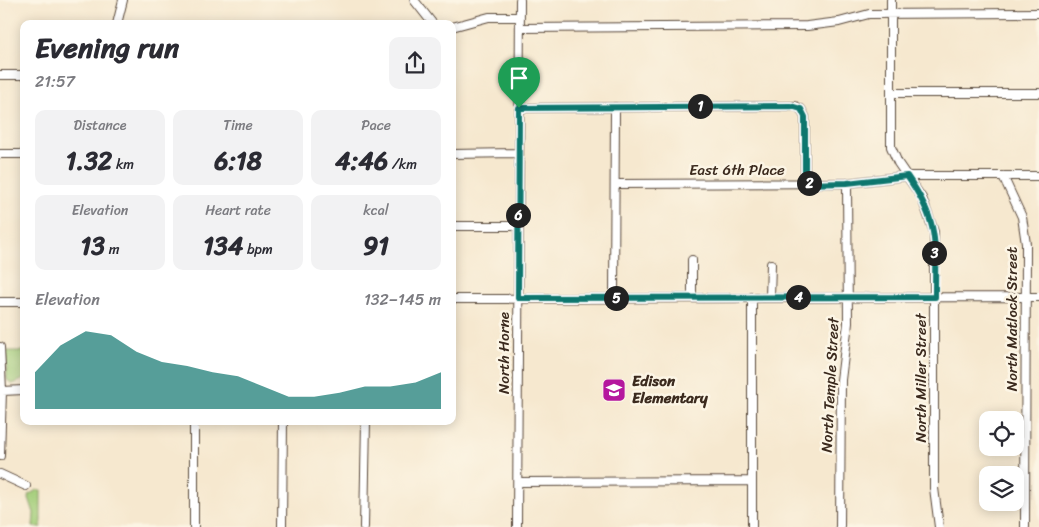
<!DOCTYPE html>
<meta charset="utf-8">
<style>
:root{--surface:#fff;--page:#f2f2f3;--text:#2b2b33;--muted:#7c7c81;--accent:#0f766e}
body{margin:0;font-family:Sriracha,sans-serif;background:var(--page);color:var(--text);height:100vh;display:flex;flex-direction:column;font-size:19px;white-space:nowrap}
*{box-sizing:border-box;margin:0}
p{font-size:16px;color:var(--muted)}
.icon{flex:none;width:28px;height:28px;fill:none;stroke:currentColor;stroke-width:2;stroke-linecap:round;stroke-linejoin:round}
.map{position:relative;flex:1;overflow:hidden}
.panel{position:absolute;left:20px;top:20px;width:436px;height:405px;display:flex;flex-direction:column;background:var(--surface);border-radius:10px;box-shadow:0 2px 12px #0003}
.panel>*{flex:none}
.buttons{position:absolute;left:979px;top:411px;display:grid;gap:10px}
.buttons a{display:grid;place-items:center;width:45px;height:45px;border-radius:10px;background:var(--surface);box-shadow:0 2px 12px #0003;font-size:25px}
.pin{position:absolute;display:grid;place-items:center;width:42px;height:42px;color:#fff;margin:-51px -21px;border-radius:50% 50% 50% 0;rotate:-45deg;box-shadow:0 0 5px #0007}
.pin .icon{rotate:45deg}
.km{position:absolute;width:25px;height:25px;margin:-12px;border-radius:50%;background:#222;color:#fff;font-size:14px;line-height:25px;text-align:center}
.round{display:grid;place-items:center;flex:none;width:52px;height:52px;border-radius:10px;background:var(--page)}
.headline{display:flex;align-items:center;justify-content:space-between;height:85px;padding:0 15px}
h1{font-size:28px;font-weight:700;line-height:38px}
.figures{display:grid;grid-template-columns:repeat(3,1fr);gap:8px;height:85px;padding:5px 15px}
.figures div{display:grid;align-content:center;border-radius:10px;background:var(--page);text-align:center}
.figures b{font-size:25px;font-weight:700}
.figures small{font-size:14px;font-weight:400}
.figures p{font-size:14px}
.chart{height:140px;padding:10px 15px}
.chart p{display:flex;justify-content:space-between}
.chart svg{width:100%;height:90px;margin-top:5px;fill:var(--accent);opacity:.7}
.map>svg:first-child{display:block}
</style>
<div class="map">
<svg width="1039" height="527" viewBox="0 0 1039 527">
<rect width="100%" height="100%" fill="#fcf5e5"/>
<filter id="ink" filterUnits="userSpaceOnUse"><feTurbulence type="fractalNoise" baseFrequency=".02" numOctaves="2"/><feDisplacementMap in="SourceGraphic" scale="10" xChannelSelector="R" yChannelSelector="G"/><feConvolveMatrix kernelMatrix="1 2 1 2 8 2 1 2 1" color-interpolation-filters="sRGB"/></filter>
<filter id="wash" filterUnits="userSpaceOnUse"><feTurbulence type="fractalNoise" baseFrequency=".0096" numOctaves="4" result="noise"/><feDisplacementMap in="SourceGraphic" scale="20" xChannelSelector="R" yChannelSelector="G"/><feGaussianBlur stdDeviation="1.12" result="paint"/><feColorMatrix in="noise" values="0 0 0 0 0 0 0 0 0 0 0 0 0 0 0 0 0 1.4 0 .05"/><feComposite in="paint" operator="in"/></filter>
<g filter="url(#wash)">
<rect width="100%" height="100%" fill="#f6e8cf"/>
<!-- park -->
<path fill="#a3cd79" stroke="#6f7c4c" d="M 6,351 L 24,351 L 24,379 L 13,384 L 7,380 Z
M 37,490 L 41,490 L 41,527 L 33,527 L 34,513 L 28,495 Z"/>
</g>
<g filter="url(#ink)">
<g fill="none" stroke-linecap="round" stroke-linejoin="round">
<!-- minor casing -->
<g stroke="#574639" stroke-width="10">
<path id="minor" d="M 414,0 L 433,24
M 891,0 L 891,147 L 898,163 L 922,198 L 934,232 L 934,488 L 939,527
M 117,24 L 123,0
M 452,27 L 489,17 L 520,17
M 520,28 L 807,26 L 839,22 L 869,14 L 1039,13
M 0,75 L 24,75
M 891,93 L 1039,93
M 519,108 L 795,106 L 801,109 L 805,117 L 805,184
M 0,154 L 24,154
M 452,154 L 519,153
M 1003,176 L 1022,217 L 1026,244 L 1025,527
M 615,184 L 847,183 L 907,176 L 1039,176
M 452,226 L 518,226
M 692,260 L 692,297
M 770,297 L 771,264
M 614,298 L 615,107
M 452,299 L 1039,297
M 0,302 L 24,302
M 0,347 L 2,391 L 0,456
M 2,391 L 24,390
M 0,474 L 26,486
M 518,482 L 752,481
M 194,527 L 194,421
M 282,527 L 283,421
M 364,527 L 366,421
M 517,527 L 520,0
M 752,527 L 752,297
M 840,527 L 841,380 L 848,323 L 847,183"/>
</g>
<!-- minor -->
<use href="#minor" stroke="#fff" stroke-width="8"/>
</g>
</g>
<g fill="none" stroke-linecap="round" stroke-linejoin="round" filter="url(#ink)">
<!-- route casing -->
<g stroke="#fff" stroke-width="10">
<path id="route" d="M 791,106 L 801,109 L 805,117 L 805,184 L 847,183 L 907,176 C 940,223 935,243 935,297 L 518,298 L 519,108 Z"/>
</g>
<!-- route -->
<use href="#route" stroke="#0f766e" stroke-width="6"/>
</g>
<!-- icons -->
<defs>
<g id="school-square" transform="scale(1.25)"><rect x="-9" y="-9" width="18" height="18" rx="4" fill="#b5179e" stroke="#fcf5e5"/><path d="M0-5L7-2L0 1L-7-2ZM-4 1L0 2.5L4 1V4Q0 6-4 4Z" fill="#fff"/></g>
</defs>
<g fill-rule="evenodd">
<use href="#school-square" x="614" y="390"/>
</g>
<g text-anchor="middle" stroke-width="5" stroke-linejoin="round" paint-order="stroke">
<!-- street labels -->
<g font-size="15" fill="#3b2a1e" stroke="#fcf5e5">
<text x="737" y="175">East 6th Place</text>
<text transform="translate(1012 319) rotate(-90)" y="5">North Matlock Street</text>
<text transform="translate(504 353) rotate(-90)" y="5">North Horne</text>
<text transform="translate(921 378) rotate(-90)" y="5">North Miller Street</text>
<text transform="translate(830 385) rotate(-87)" y="5">North Temple Street</text>
</g>
<!-- poi labels -->
<g font-size="15" font-weight="bold" fill="#3b2a1e" stroke="#fcf5e5" text-anchor="start">
<text x="632" y="386">Edison<tspan x="632" dy="17">Elementary</tspan></text>
</g>
</g>
</svg>
<div class="buttons">
<a><svg class="icon" aria-label="locate" viewBox="0 0 24 24"><circle cx="12" cy="12" r="6"/><path d="M12 2v4M12 18v4M2 12h4M18 12h4"/></svg></a>
<a><svg class="icon" aria-label="layers" viewBox="0 0 24 24"><path d="M12 4l9 5-9 5-9-5zM3 14l9 5 9-5"/></svg></a>
</div>
<div class="pin" style="left:519px;top:108px;background:#1e9e55"><svg class="icon" aria-label="arrive" viewBox="0 0 24 24"><path d="M6 21V4h12l-3 4 3 4H6"/></svg></div>
<b class="km" style="left:700px;top:106px">1</b>
<b class="km" style="left:809px;top:183px">2</b>
<b class="km" style="left:934px;top:253px">3</b>
<b class="km" style="left:798px;top:297px">4</b>
<b class="km" style="left:616px;top:298px">5</b>
<b class="km" style="left:518px;top:215px">6</b>
<section class="panel">
<div class="headline"><div><h1>Evening run</h1><p>21:57</p></div><a class="round"><svg class="icon" aria-label="share" viewBox="0 0 24 24"><path d="M12 15V3M7 8l5-5 5 5M5 13v7h14v-7"/></svg></a></div>
<div class="figures">
<div><p>Distance</p><b>1.32<small> km</small></b></div>
<div><p>Time</p><b>6:18</b></div>
<div><p>Pace</p><b>4:46<small> /km</small></b></div>
</div>
<div class="figures">
<div><p>Elevation</p><b>13<small> m</small></b></div>
<div><p>Heart rate</p><b>134<small> bpm</small></b></div>
<div><p>kcal</p><b>91</b></div>
</div>
<div class="chart"><p><span>Elevation</span>132–145 m</p>
<svg viewBox="0 0 160 44" preserveAspectRatio="none"><path d="M0 44V26L10 13L20 6L30 8L40 16L50 21L60 23L70 26L80 28L90 33L100 38L110 38L120 36L130 33L140 33L150 31L160 26V44z"/></svg>
</div>
</section>
</div>
